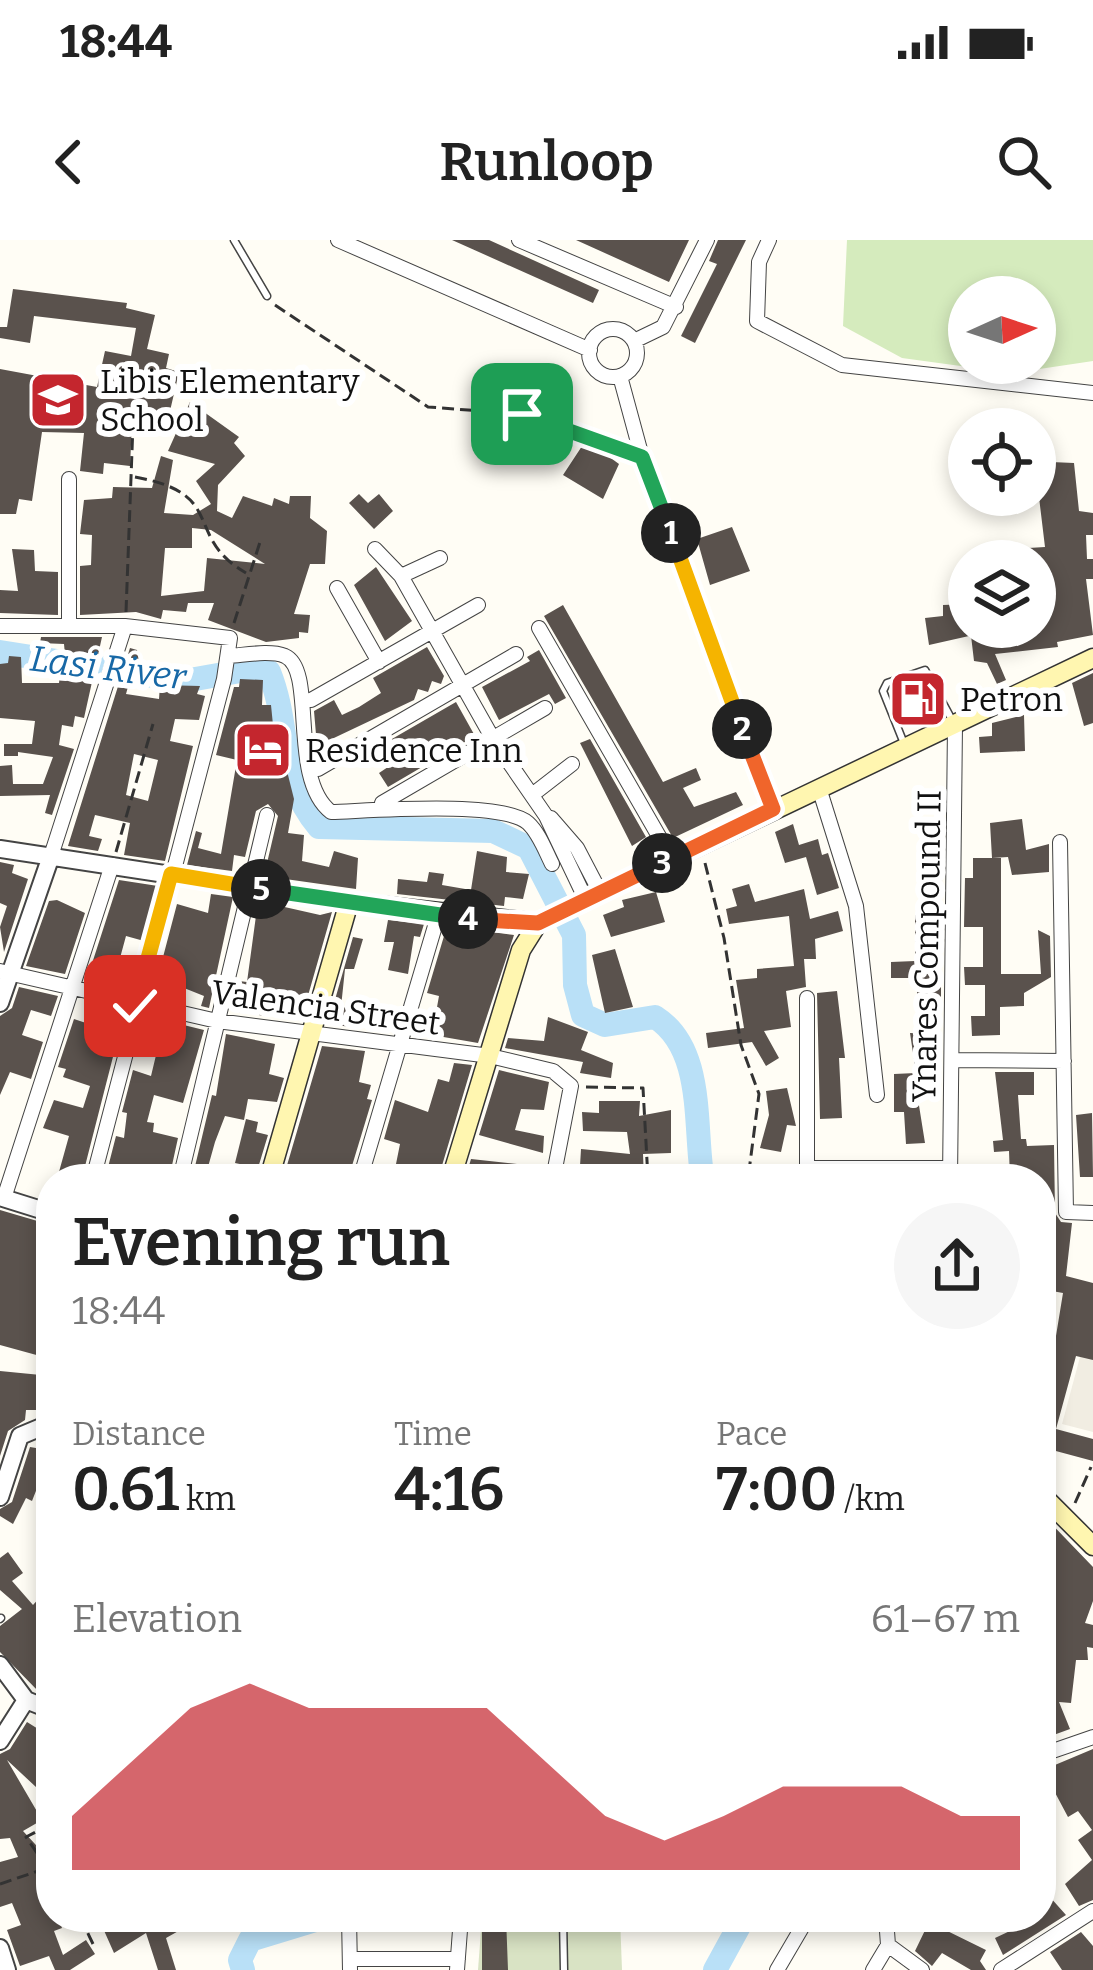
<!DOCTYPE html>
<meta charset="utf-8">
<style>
:root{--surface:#fff;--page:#f6f6f6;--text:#222;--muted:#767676;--accent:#c4262e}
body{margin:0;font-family:Bitter,serif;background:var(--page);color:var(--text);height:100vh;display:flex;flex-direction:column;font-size:45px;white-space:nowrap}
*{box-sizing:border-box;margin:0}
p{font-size:39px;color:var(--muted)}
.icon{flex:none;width:66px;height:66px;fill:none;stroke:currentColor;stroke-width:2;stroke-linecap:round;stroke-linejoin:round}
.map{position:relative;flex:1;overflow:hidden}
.sheet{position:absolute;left:36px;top:924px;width:1020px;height:768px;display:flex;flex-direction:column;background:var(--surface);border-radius:48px;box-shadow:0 6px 18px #0003}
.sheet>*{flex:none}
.needle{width:78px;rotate:87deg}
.buttons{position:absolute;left:948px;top:36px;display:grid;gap:24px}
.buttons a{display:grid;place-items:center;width:108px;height:108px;border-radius:50%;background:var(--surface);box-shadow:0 6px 18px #0003;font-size:60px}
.pin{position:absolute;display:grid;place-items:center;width:102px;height:102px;color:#fff;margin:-51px;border-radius:24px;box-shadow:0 6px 18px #0006}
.km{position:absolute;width:60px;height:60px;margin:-30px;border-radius:50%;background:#222;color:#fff;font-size:33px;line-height:60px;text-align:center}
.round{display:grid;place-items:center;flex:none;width:126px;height:126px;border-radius:63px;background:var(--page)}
.head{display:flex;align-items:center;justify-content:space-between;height:204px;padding:0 36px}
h1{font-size:66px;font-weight:600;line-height:90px}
.metrics{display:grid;grid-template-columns:repeat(3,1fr);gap:18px;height:204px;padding:12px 36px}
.metrics div{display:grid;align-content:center}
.metrics b{font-size:60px;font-weight:600}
.metrics small{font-size:33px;font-weight:400}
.metrics p{font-size:33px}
.chart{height:336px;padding:24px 36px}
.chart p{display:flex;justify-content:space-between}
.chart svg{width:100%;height:216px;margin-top:12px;fill:var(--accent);opacity:.7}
.status{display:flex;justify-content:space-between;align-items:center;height:84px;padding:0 60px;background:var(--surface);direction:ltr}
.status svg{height:33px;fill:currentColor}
header{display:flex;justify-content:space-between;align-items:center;height:156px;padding:0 36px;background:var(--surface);font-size:54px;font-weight:600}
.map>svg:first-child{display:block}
</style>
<div class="status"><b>18:44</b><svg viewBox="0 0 49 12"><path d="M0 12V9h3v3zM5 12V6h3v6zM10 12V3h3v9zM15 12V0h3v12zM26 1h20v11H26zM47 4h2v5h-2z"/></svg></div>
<header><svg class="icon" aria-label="back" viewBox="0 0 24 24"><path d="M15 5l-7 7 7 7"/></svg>Runloop<svg class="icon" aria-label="search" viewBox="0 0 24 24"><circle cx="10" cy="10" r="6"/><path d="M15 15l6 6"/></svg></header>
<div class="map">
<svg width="1093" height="1730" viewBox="0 0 1093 1730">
<rect width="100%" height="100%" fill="#fffdf5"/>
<!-- green -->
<path fill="#d5ebbd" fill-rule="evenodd" d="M 847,0 L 1093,0 L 1093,121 L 1012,133 L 902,118 L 843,86 ZM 969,57 L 1035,57 L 1035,123 L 969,123 Z"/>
<!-- cemetery -->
<path fill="#d9e3c4" d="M 482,1677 L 620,1677 L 622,1730 L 478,1730 Z"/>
<!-- plaza -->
<path fill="#f1ede2" d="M 1084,1102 L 1093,1104 L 1093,1192 L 1062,1184 Z"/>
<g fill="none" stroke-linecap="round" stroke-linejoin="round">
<!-- river -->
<path stroke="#b9e0f7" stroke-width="24" d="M 0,412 L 184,441 L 246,430 L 269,432 C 291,486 278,540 319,587 L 493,591 L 529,608 L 574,695 L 575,745 L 583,775 L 605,785 L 655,777 C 702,807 695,876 701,927 L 707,939
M 243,1730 L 240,1720 L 250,1700 L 325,1677
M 715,1730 L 744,1677"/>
</g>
<!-- building -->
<path fill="#5a524d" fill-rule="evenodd" d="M 452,0 L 489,0 L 599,50 L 593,63 Z
M 576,0 L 689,0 L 669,42 Z
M 718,0 L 746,0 L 695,103 L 681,96 L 717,24 L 709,21 Z
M 13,49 L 127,63 L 126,68 L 155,75 L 147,109 L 169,114 L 166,128 L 179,132 L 167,184 L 137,178 L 132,183 L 130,226 L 104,223 L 103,234 L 80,231 L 84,193 L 42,192 L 32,261 L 19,259 L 16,274 L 0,274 L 0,129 L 97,147 L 105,111 L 131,116 L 136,88 L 34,76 L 30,103 L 0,98 L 0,87 L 7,87 Z
M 190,162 L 239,197 L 234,203 L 245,216 L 218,245 L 217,271 L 232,278 L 243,256 L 272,266 L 274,258 L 289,264 L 290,256 L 311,256 L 310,278 L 327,291 L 325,324 L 310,324 L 294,374 L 310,375 L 308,393 L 299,392 L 299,398 L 266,402 L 208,380 L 214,363 L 188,363 L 186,372 L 163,370 L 161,379 L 136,372 L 80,375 L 80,326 L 91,325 L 92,295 L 80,294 L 84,260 L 112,258 L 113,247 L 152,248 L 161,216 L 173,220 L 164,273 L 193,275 L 211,264 L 196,241 L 215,224 L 168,211 ZM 192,288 L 211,290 L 265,324 L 207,318 L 204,351 L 161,356 L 165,308 L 192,308 Z
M 586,200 L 619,224 L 603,259 L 563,235 Z
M 1051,222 L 1074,223 L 1079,271 L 1093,273 L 1093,295 L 1086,295 L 1087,319 L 1093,319 L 1093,339 L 1086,339 L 1093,395 L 1057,402 L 1058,407 L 995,414 L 1006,440 L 997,444 L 987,423 L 974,421 L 970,387 L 1035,387 L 1035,321 L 992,321 L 992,310 L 1045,307 L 1035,224 Z
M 359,254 L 368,263 L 379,254 L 393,271 L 374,289 L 349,263 Z
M 732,287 L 750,331 L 710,345 L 697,299 Z
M 12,309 L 34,310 L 35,331 L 58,332 L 58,375 L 0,373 L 0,350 L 18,351 Z
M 376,327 L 412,381 L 385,401 L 354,345 Z
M 969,364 L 969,396 L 929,405 L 925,378 L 943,376 L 943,365 Z
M 563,365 L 663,542 L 696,528 L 701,540 L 683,548 L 694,567 L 736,552 L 743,565 L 673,598 L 544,376 Z
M 41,397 L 102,397 L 84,478 L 75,476 L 73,487 L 62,485 L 59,505 L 74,509 L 52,575 L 45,573 L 50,555 L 0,556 L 0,526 L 12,525 L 13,544 L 43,544 L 53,517 L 18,512 L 18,516 L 4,516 L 4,504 L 32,504 L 35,481 L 0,478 L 0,424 L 8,423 L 9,416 L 21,417 L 22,443 L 59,443 L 61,426 L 66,426 L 64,404 L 40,403 Z
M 427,407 L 444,436 L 441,444 L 432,441 L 428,452 L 418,449 L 414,460 L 317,506 L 314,471 L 334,460 L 342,475 L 359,467 L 381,453 L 373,438 Z
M 130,408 L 137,410 L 139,422 L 135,421 L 126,454 L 159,459 L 160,445 L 200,446 L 197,454 L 205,456 L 199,480 L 175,479 L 170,501 L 193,506 L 165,621 L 124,615 L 130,583 L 95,575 L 89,596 L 102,599 L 98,611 L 68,606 ZM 134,514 L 158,520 L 148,561 L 126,555 Z
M 539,410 L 566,458 L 555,464 L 549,454 L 499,480 L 482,447 L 530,421 L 527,417 Z
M 1093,433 L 1093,483 L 1084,486 L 1072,443 Z
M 240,439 L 263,440 L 262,465 L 271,465 L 273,485 L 269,509 L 279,509 L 287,531 L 294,559 L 288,593 L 304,595 L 302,621 L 329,627 L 334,611 L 358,618 L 356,649 L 264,636 L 278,576 L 268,564 L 256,571 L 245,617 L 234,615 L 232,631 L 187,625 L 196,591 L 202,593 L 198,608 L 221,614 L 237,520 L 216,515 L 234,447 L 239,447 Z
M 456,462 L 475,496 L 388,547 L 379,533 L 397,521 L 385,503 Z
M 1024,475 L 1025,511 L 980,513 L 979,497 L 992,496 L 992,483 Z
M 590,499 L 646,597 L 632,606 L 580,503 Z
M 1022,579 L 1026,610 L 1049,604 L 1049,632 L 1012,635 L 1008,617 L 992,618 L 1001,618 L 1001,734 L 1041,734 L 1038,690 L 1050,696 L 1051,737 L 1024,753 L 1024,766 L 1000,767 L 1000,795 L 972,796 L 971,776 L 985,776 L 985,745 L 965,745 L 964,727 L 983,727 L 983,687 L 964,687 L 965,638 L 973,638 L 973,618 L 992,618 L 990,583 Z
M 943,581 L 942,643 L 920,644 L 922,582 Z
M 793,584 L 799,605 L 818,599 L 822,615 L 828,613 L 839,648 L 817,655 L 806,617 L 785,623 L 775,592 Z
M 477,611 L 507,617 L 506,632 L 529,634 L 523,659 L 505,657 L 504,666 L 397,654 L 398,639 L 427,642 L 429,632 L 444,634 L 442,645 L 471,650 Z
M 0,622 L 14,625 L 12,633 L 28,639 L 4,712 L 0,687 L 7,666 L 0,663 Z
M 119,640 L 158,646 L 144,701 L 126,696 L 120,718 L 138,724 L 124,748 L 87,739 Z
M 749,644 L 755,662 L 804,649 L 810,679 L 838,671 L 843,691 L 815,699 L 816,719 L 804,719 L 806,747 L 786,751 L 791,787 L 764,791 L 779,818 L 766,826 L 752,802 L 708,808 L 706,793 L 744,788 L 736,740 L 757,738 L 757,729 L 794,726 L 789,676 L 729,684 L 726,669 L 737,666 L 732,649 Z
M 656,652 L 665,682 L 611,697 L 603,675 L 624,667 L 622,660 Z
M 211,654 L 233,657 L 209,768 L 201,766 L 204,756 L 169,742 L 165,758 L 153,755 L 177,664 L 208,673 Z
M 57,660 L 85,673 L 65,734 L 26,726 L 49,661 Z
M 258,661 L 320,675 L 332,672 L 301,780 L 291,779 L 293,770 L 266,766 L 265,776 L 232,771 L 239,741 L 247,742 Z
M 915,675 L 941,675 L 941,768 L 917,768 L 917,738 L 891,738 L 891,722 L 915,721 Z
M 388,680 L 424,684 L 420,697 L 414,696 L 408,734 L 388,730 L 394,702 L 384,702 Z
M 447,686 L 514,695 L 478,803 L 432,795 L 439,756 L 427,753 Z
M 353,697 L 363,699 L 354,729 L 345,729 L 341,767 L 361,770 L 359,788 L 328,784 Z
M 615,709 L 633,767 L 605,773 L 592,715 Z
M 19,747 L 58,756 L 51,776 L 31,770 L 22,795 L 43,802 L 31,839 L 10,832 L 0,855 L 0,776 L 12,768 Z
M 837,751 L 845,818 L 839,818 L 842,878 L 820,879 L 817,753 Z
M 91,764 L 122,771 L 115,809 L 83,934 L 72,931 L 70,939 L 57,939 L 69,896 L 43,888 L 54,860 L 83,868 L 90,846 L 63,837 L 66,829 L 58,827 L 74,779 L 89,784 Z
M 147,776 L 204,790 L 183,863 L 154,855 L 147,882 L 154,883 L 153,892 L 178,898 L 169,939 L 105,939 L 116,896 L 124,898 L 127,873 L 122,872 L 133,830 L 151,836 L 157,811 L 139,807 Z
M 548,777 L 588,792 L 581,810 L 613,823 L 611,838 L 580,833 L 583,822 L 505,808 L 508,798 L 544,801 Z
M 910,793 L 940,794 L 940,829 L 928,829 L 928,853 L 917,853 L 925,903 L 906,904 L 904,872 L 894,872 L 894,834 L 916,833 Z
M 226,794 L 275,804 L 269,834 L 284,838 L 277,862 L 248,859 L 244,880 L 225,876 L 215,902 L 208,927 L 247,932 L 246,939 L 192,939 L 212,855 L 216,856 Z
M 322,806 L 365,811 L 359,842 L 371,845 L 367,859 L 372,860 L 348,939 L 283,939 Z
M 454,823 L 472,825 L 438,939 L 415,939 L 414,927 L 396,924 L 400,904 L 384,899 L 395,860 L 428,872 L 438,839 L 449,842 Z
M 499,830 L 549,842 L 544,870 L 521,869 L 515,890 L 544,896 L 543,913 L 479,895 Z
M 995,832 L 1034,832 L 1034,855 L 1018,855 L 1021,899 L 1026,899 L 1027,906 L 1054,905 L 1055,973 L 1061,982 L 1072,983 L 1066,1036 L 1093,1043 L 1093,1120 L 1076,1116 L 1056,1189 L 1093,1199 L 1093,1221 L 1041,1207 L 1041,1098 L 1055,1102 L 1063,1053 L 1041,1049 L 1041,1003 L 1050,979 L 1041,979 L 1041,939 L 1010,939 L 1009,911 L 994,912 L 993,901 L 1003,900 Z
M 787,848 L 796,886 L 787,885 L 781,912 L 760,908 L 769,875 L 766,851 Z
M 599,861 L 640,861 L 639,876 L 671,870 L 671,913 L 643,914 L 644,939 L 603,939 L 604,925 L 580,926 L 581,909 L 630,914 L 627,892 L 583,891 L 582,872 L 599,873 Z
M 1092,873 L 1093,937 L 1080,937 L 1076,875 Z
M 246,879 L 258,882 L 256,892 L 268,895 L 258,928 L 235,923 Z
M 471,919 L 544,927 L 542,939 L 506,934 L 505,939 L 465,939 Z
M 0,970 L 51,985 L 51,1119 L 0,1105 Z
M 0,1131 L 51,1136 L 51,1170 L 26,1170 L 25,1180 L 8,1191 L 0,1216 Z
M 30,1207 L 48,1210 L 45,1228 L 32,1261 L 26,1258 L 13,1284 L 0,1276 L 0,1269 L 12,1262 Z
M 1041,1273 L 1093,1327 L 1093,1361 L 1085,1383 L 1093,1385 L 1093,1408 L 1087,1407 L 1088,1420 L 1076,1420 L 1071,1463 L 1059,1462 L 1070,1489 L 1048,1497 L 1041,1479 L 1041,1325 L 1048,1318 L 1041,1313 Z
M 8,1312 L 23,1333 L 12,1341 L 33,1365 L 51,1345 L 51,1446 L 39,1452 L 0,1412 L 0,1386 L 22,1369 L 0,1350 L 0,1318 Z
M 27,1482 L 51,1497 L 51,1516 L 41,1531 L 51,1538 L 51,1561 L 7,1520 L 42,1580 L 23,1591 L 47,1617 L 51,1642 L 42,1647 L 51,1677 L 58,1677 L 62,1688 L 54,1691 L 63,1715 L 86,1700 L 95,1714 L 70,1730 L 55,1730 L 49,1716 L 20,1726 L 7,1690 L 21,1685 L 12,1663 L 0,1667 L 0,1622 L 18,1617 L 10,1598 L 0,1599 L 0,1514 L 10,1509 Z
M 1093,1509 L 1093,1660 L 1079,1666 L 1065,1644 L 1092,1620 L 1078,1600 L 1092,1590 L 1078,1571 L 1068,1577 L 1043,1530 Z
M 1041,1647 L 1066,1675 L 1003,1715 L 995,1698 L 1012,1690 L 1008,1684 L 1018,1677 L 1041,1677 Z
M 98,1677 L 185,1677 L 191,1684 L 166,1698 L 176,1730 L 158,1730 L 146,1693 L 114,1713 Z
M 482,1677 L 506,1677 L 508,1730 L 482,1730 Z
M 929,1682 L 986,1710 L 980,1721 L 986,1730 L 971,1730 L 942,1713 L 932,1726 L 915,1711 Z
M 1081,1692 L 1093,1706 L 1093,1730 L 1062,1730 L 1050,1712 Z"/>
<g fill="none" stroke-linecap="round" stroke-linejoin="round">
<!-- service casing -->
<g stroke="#444" stroke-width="9">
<path id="service" d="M 234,0 L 267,56
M 905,506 L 883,451 L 887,443 L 925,430 L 952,480
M 0,1379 L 1,1378
M 563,1677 L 564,1730"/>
</g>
<!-- minor casing -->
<g stroke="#444" stroke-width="16">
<path id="minor" d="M 338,0 L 590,110
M 519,0 L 676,67
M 769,0 L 759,22 L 757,81 L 842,125 L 1093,153
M589 113a24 24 0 1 1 48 0a24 24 0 1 1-48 0Z
M 634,101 L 663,87 L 707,0
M 620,136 L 642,217 L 773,569
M 69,239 L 69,386
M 375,309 L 401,336 L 493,499 L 546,576 L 586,660
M 401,336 L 440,318
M 337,348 L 379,422
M 0,386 L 125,386 L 230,398 L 224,439 L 93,939
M 539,388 L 672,619
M 229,416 C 245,415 270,410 285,416 C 317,430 288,539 331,572 C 369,571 502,560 528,583 C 539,593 545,610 552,624
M 311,460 L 478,365
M 318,529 L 516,414
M 820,551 L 856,666 L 877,855
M 532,555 L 572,524
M 382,563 L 545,468
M 551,578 L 577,608 L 600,652
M 1060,602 L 1066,972 L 1093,973
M 51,616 L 125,386
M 0,731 L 217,781 L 490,816 L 553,831 L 571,846 L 553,939
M 954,820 L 1064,821
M 807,928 L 949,928
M 180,939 L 267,575
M 360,939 L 438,676
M 807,939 L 807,758
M 950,939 L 955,485
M 4,958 L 112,625
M 1041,1515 L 1093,1497
M 349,1677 L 350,1730
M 888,1705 L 922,1730
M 350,1719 L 458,1719
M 457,1730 L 461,1677
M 777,1730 L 804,1684 L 819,1677
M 873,1730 L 888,1705 L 886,1677
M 1001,1730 L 1093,1671"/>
</g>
<!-- tertiary casing -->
<g stroke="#444" stroke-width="20">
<path id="tertiary" d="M 0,609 L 349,662
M 0,763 L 51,616
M 0,957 L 51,973
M 0,1257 L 20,1196 L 51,1183
M 0,1425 L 26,1460 L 41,1466 L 51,1459
M 0,1501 L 26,1460
M 0,1708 L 7,1730"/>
</g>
<!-- secondary casing -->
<g stroke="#333" stroke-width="21">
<path id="secondary" d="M 269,939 L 349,662 L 538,683 L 1093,418
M 451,939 L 521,710 L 538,683
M 1041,1254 L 1093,1306"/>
</g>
<!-- path -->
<path stroke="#333" stroke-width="3" stroke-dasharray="12 6" stroke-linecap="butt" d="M 275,65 L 428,167 L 522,174 L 624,210
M 135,237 C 229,254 182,296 246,333
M 126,372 L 133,184
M 234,383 L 261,299
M 116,612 L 153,484
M 705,623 L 724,698 L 741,805 L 759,854 L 749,931 L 720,939
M 586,847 L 643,848 L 648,939
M 1075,1263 L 1091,1227
M 51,1584 L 26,1597 L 51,1633
M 0,1644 L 44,1629
M 80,1677 L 93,1704"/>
<!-- service -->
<use href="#service" stroke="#fff" stroke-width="6"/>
<!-- minor -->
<use href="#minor" stroke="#fff" stroke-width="14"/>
<!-- tertiary -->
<use href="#tertiary" stroke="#fff" stroke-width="16"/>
<!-- secondary -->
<use href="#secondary" stroke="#fff6b0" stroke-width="18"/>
</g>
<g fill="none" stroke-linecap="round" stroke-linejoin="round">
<!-- split-1 casing -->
<g stroke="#fff" stroke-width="24">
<path id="split-1" d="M 522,174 L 642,217 L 671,293"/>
</g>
<!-- split-2 casing -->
<g stroke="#fff" stroke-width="24">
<path id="split-2" d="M 671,293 L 742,489"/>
</g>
<!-- split-3 casing -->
<g stroke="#fff" stroke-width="24">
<path id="split-3" d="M 662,623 L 773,569 L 742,489"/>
</g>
<!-- split-4 casing -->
<g stroke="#fff" stroke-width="24">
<path id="split-4" d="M 468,679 L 538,683 L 662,623"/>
</g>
<!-- split-5 casing -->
<g stroke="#fff" stroke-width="24">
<path id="split-5" d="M 261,649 L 468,679"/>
</g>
<!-- split-6 casing -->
<g stroke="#fff" stroke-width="24">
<path id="split-6" d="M 135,766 L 171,634 L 261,649"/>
</g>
<!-- split-1 -->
<use href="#split-1" stroke="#22a559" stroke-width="15"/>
<!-- split-2 -->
<use href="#split-2" stroke="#f5b400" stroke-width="15"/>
<!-- split-3 -->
<use href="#split-3" stroke="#f0652b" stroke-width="15"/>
<!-- split-4 -->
<use href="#split-4" stroke="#f0652b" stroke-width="15"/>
<!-- split-5 -->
<use href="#split-5" stroke="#22a559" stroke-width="15"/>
<!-- split-6 -->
<use href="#split-6" stroke="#f5b400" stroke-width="15"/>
</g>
<!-- icons -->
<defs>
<g id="school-square" transform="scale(3)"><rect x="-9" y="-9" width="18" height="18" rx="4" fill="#c4262e" stroke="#fff"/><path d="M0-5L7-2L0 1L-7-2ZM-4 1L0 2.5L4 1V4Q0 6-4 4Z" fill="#fff"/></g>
<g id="fuel-square" transform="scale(3)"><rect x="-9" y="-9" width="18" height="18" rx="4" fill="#c4262e" stroke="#fff"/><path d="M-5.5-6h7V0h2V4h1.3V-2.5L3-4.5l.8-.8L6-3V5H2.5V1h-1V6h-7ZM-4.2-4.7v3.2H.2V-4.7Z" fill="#fff"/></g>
<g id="hotel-square" transform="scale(3)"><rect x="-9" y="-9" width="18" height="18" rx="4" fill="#c4262e" stroke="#fff"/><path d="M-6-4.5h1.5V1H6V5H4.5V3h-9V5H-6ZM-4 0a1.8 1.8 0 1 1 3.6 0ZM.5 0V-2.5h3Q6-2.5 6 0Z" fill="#fff"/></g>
</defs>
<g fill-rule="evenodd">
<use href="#school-square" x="58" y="160"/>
<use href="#fuel-square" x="918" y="459"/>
<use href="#hotel-square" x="263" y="510"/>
</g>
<g text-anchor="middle" stroke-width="12" stroke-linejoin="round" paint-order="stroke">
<!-- poi labels -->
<g font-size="33" fill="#111" stroke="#fff" text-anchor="start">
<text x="100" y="153">Libis Elementary<tspan x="100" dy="38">School</tspan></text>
<text x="960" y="471">Petron</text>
<text x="305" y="522">Residence Inn</text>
</g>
<!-- street labels -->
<g font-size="33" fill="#111" stroke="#fff">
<text transform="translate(926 706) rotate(-89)" y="12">Ynares Compound II</text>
<text transform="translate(326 767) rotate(8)" y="12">Valencia Street</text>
</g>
<!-- water labels -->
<g font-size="36" font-style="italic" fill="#1768a6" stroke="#fff">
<text transform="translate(108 427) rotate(7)" y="13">Lasi River</text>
</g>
</g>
</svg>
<div class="buttons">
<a><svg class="needle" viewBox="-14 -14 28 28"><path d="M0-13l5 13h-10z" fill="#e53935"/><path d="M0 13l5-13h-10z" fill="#767676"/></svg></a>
<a><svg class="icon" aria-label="locate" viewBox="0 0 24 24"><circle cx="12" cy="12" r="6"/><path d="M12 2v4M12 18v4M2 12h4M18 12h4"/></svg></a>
<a><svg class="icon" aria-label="layers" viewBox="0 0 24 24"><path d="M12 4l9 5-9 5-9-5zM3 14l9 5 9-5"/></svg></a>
</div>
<div class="pin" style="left:522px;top:174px;background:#1e9e55"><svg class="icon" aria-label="arrive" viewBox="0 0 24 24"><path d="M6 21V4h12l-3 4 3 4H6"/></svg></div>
<div class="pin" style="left:135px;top:766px;background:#d93025"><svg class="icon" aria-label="check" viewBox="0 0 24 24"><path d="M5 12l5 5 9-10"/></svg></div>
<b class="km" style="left:671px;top:293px">1</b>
<b class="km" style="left:742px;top:489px">2</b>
<b class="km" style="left:662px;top:623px">3</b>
<b class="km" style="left:468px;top:679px">4</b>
<b class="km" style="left:261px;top:649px">5</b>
<section class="sheet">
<div class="head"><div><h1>Evening run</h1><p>18:44</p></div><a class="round"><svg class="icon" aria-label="share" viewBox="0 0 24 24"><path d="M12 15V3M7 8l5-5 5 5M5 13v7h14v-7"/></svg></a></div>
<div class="metrics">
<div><p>Distance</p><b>0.61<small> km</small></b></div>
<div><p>Time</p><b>4:16</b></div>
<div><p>Pace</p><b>7:00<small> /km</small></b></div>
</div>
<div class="chart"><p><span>Elevation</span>61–67 m</p>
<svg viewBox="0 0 160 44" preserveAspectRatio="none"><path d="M0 44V33L10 22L20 11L30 6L40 11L50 11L60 11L70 11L80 22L90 33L100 38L110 33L120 27L130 27L140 27L150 33L160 33V44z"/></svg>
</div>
</section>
</div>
